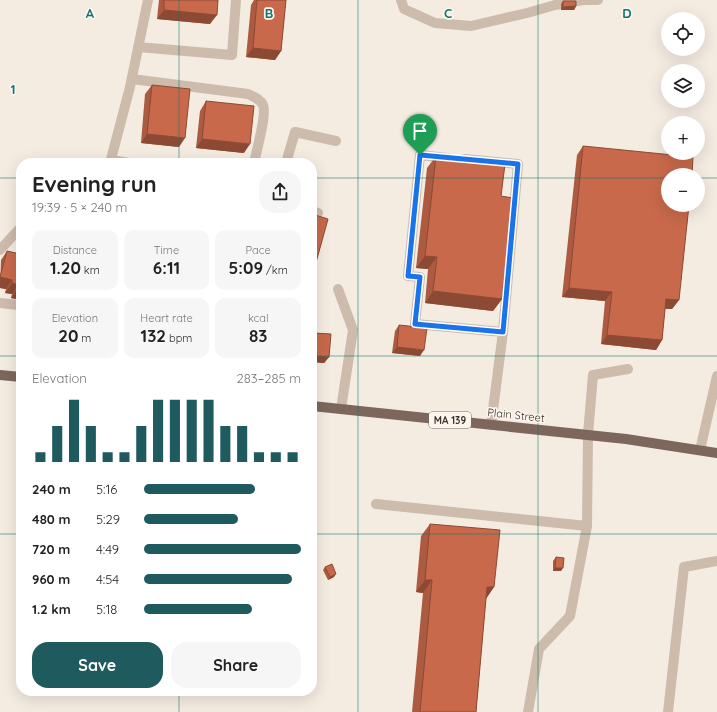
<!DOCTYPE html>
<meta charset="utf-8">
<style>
:root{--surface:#fff;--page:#f6f6f6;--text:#222;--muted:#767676;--accent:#1f5a5e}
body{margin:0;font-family:Quicksand,sans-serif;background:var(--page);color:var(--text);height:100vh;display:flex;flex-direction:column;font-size:15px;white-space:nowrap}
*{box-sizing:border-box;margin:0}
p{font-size:13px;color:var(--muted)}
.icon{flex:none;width:22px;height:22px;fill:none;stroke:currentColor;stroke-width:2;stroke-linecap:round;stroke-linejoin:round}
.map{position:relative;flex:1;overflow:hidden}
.details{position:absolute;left:16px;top:158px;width:301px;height:538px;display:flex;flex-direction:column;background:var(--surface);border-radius:16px;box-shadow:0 4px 16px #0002}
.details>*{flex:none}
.tools{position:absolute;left:661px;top:12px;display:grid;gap:8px}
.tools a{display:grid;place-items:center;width:44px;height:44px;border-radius:50%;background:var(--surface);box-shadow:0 4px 16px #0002;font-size:20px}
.pin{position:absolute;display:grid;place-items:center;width:34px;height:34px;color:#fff;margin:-41px -17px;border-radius:50% 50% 50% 0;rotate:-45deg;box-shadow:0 0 4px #0007}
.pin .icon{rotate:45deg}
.round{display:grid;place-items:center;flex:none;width:42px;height:42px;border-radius:16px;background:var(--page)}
.head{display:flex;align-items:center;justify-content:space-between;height:68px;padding:0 16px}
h1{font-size:22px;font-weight:800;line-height:30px}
.figures{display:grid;grid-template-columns:repeat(3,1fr);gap:6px;height:68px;padding:4px 16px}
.figures div{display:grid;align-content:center;border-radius:10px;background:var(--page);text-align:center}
.figures b{font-size:17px;font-weight:800}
.figures small{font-size:11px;font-weight:400}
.figures p{font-size:11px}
.chart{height:112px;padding:8px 16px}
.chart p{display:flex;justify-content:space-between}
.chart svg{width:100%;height:72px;margin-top:4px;stroke:var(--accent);stroke-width:6}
.action{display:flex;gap:8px;margin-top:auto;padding:8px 16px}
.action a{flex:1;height:46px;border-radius:16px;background:var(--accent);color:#fff;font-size:16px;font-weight:800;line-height:46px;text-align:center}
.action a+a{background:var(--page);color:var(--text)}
ul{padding:0 16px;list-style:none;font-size:13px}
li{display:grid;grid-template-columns:64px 48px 1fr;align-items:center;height:30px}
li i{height:10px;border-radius:5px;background:var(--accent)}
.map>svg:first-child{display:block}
</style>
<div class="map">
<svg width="717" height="712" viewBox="0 0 717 712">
<rect width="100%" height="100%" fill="#f4ebe1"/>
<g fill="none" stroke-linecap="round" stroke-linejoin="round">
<!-- minor -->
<path stroke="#cdbbac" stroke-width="10" d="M 401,0 L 404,9 L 435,23 L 471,26 L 527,13 L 555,5 L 583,0 L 598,0
M 138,47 L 232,55 L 236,0
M 132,79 L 248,94 C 254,97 260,99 263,105 C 267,114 257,148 255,159 L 252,163
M 447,158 L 420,155 L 408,276 L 420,277 L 415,324 L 503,332
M 465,159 L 518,164 L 503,332 L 491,425
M 111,160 L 129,163
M 110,163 L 130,87 L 148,0
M 286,163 L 295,132 L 336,141
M 312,211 L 318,213
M 0,250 L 21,227
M 338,289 L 353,330 L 341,409
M 0,303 L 18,305 L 21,309
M 700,450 L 717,376
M 376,504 L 587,526
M 528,712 L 539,649 L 570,616 L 587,526 L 588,434 L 593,375 L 628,369
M 668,712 L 684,567 L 717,561"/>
<!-- major -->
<path stroke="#7d675c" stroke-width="10" d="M 0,375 L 21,377
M 312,406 L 626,439 L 717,453"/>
</g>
<!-- wall -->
<path fill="#ac5a40" d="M 159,0 L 218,0 L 210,24 L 157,19 Z
M 254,0 L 286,0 L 281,51 L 275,60 L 246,57 L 251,5 Z
M 563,1 L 576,6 L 574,10 L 561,10 L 561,4 Z
M 152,85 L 179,147 L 141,143 L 145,94 Z
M 206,101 L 244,153 L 196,148 L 200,111 Z
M 583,146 L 679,300 L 672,309 L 665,309 L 662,340 L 656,350 L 601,344 L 605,301 L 562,297 L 577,155 Z
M 436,156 L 501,196 L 502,299 L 493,311 L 425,303 L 428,269 L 416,268 L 427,168 Z
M 21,235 L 21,300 L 11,298 L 12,294 L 5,293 L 6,289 L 0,288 L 1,260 L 7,251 L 16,253 L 20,237 Z
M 399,325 L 420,356 L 392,353 L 395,331 Z
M 314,333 L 329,357 L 324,363 L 312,362 L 312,335 Z
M 430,524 L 494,587 L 486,598 L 476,712 L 412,712 L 423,593 L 416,592 L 421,536 Z
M 556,557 L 561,571 L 553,571 L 553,561 Z
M 325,567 L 334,577 L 328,580 L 323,570 Z"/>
<!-- shaded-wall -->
<path fill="#8c4a34" d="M 576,6 L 574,10 L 561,10 L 563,7 Z
M 164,10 L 217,15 L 210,24 L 157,19 Z
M 253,48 L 281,51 L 275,60 L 246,57 Z
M 147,134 L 185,138 L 179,147 L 141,143 Z
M 202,139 L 250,144 L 244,153 L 196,148 Z
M 425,256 L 437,257 L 428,269 L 416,268 Z
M 0,277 L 12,280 L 6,289 L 0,288 Z
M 12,283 L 18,285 L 12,294 L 5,293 Z
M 569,288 L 612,292 L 605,301 L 562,297 Z
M 17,289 L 21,290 L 21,300 L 11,298 Z
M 433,291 L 502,299 L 493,311 L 425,303 Z
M 666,299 L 679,300 L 672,309 L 660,308 Z
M 607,335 L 662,340 L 656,350 L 601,344 Z
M 397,347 L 424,350 L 420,356 L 392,353 Z
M 312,356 L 329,357 L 324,363 L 312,362 Z
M 555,568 L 563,568 L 561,571 L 553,571 Z
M 336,574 L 334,577 L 328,580 L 330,577 Z
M 425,580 L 432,580 L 423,593 L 416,592 Z
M 487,587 L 494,587 L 486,599 Z"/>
<!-- building -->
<path fill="#c8694b" stroke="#8c4a34" d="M 164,0 L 218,0 L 217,15 L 164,10 Z
M 257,0 L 286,0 L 281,51 L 253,48 Z
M 563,1 L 576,1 L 576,6 L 563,7 Z
M 152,85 L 190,89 L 185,138 L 147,134 Z
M 206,101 L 254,106 L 250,144 L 202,139 Z
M 583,146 L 693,157 L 692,175 L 668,175 L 668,205 L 689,205 L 679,300 L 666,299 L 662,340 L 607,335 L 612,292 L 569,288 Z
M 436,156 L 505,164 L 501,196 L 513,198 L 502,299 L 433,291 L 437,257 L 425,256 Z
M 312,214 L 328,219 L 312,277 Z
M 21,249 L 21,290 L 17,289 L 18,285 L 12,283 L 12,280 L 0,277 L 7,251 L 20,254 Z
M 399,325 L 427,328 L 424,350 L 397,347 Z
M 314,333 L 331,334 L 329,357 L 312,356 Z
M 430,524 L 500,530 L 494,587 L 487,587 L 476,712 L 420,712 L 432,580 L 425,580 Z
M 556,557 L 564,558 L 563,568 L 555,568 Z
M 332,564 L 336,574 L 330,577 L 325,567 Z"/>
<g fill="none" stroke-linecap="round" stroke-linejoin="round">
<!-- route casing -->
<g stroke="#fff" stroke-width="8">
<path id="route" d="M 420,155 L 518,164 L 503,332 L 415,324 L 420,277 L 408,276 Z"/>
</g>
<!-- route -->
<use href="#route" stroke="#1a73e8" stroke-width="5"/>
</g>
<!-- grid -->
<path fill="none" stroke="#0f766e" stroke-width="1" stroke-opacity="0.55" d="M 179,0 L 179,163M 358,0 L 358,712M 538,0 L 538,712M 0,178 L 21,178M 312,178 L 668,178M 698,178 L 717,178M 0,356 L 21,356M 312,356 L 717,356M 0,534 L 21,534M 312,534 L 717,534M 179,691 L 179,712"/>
<g text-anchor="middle" stroke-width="3.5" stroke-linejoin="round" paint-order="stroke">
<!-- shield labels -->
<rect fill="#fbf5ee" stroke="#756b66" stroke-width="1" x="429" y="412" width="42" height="16" rx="3"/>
<g font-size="10" font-weight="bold" fill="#3b302b">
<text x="450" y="424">MA 139</text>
</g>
<!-- street labels -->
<g font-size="11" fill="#3b302b" stroke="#fbf5ee">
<text transform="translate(516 415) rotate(6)" y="4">Plain Street</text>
</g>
</g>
<g font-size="13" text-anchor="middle" font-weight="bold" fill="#0f766e" stroke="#fbf5ee" stroke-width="3.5" stroke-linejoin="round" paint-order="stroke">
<text x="90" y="18">A</text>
<text x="269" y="18">B</text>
<text x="448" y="18">C</text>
<text x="627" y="18">D</text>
<text x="13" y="94">1</text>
</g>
</svg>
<div class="tools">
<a><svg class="icon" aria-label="locate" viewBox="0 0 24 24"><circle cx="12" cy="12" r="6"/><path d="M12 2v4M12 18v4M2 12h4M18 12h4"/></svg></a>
<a><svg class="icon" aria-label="layers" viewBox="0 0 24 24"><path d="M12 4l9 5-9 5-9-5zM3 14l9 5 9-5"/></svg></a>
<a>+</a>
<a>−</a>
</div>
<div class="pin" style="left:420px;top:155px;background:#1e9e55"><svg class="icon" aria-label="arrive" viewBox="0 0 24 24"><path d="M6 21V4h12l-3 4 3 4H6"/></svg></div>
<section class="details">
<div class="head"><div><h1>Evening run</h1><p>19:39 · 5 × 240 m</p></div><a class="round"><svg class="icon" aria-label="share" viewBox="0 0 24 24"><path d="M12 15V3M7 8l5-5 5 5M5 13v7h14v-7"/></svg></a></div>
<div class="figures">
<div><p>Distance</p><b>1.20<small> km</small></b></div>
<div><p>Time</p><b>6:11</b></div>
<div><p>Pace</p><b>5:09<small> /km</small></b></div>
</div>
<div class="figures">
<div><p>Elevation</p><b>20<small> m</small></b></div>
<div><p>Heart rate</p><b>132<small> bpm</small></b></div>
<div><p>kcal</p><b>83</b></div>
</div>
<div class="chart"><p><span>Elevation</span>283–285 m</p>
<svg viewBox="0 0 160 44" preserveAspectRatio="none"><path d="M5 44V38M15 44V22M25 44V6M35 44V22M45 44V38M55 44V38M65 44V22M75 44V6M85 44V6M95 44V6M105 44V6M115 44V22M125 44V22M135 44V38M145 44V38M155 44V38"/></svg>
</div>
<ul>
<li><b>240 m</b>5:16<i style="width:71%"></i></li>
<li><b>480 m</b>5:29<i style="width:60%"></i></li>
<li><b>720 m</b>4:49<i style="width:100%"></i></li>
<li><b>960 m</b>4:54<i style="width:94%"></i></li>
<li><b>1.2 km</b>5:18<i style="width:69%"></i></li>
</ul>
<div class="action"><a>Save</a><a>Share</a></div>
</section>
</div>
